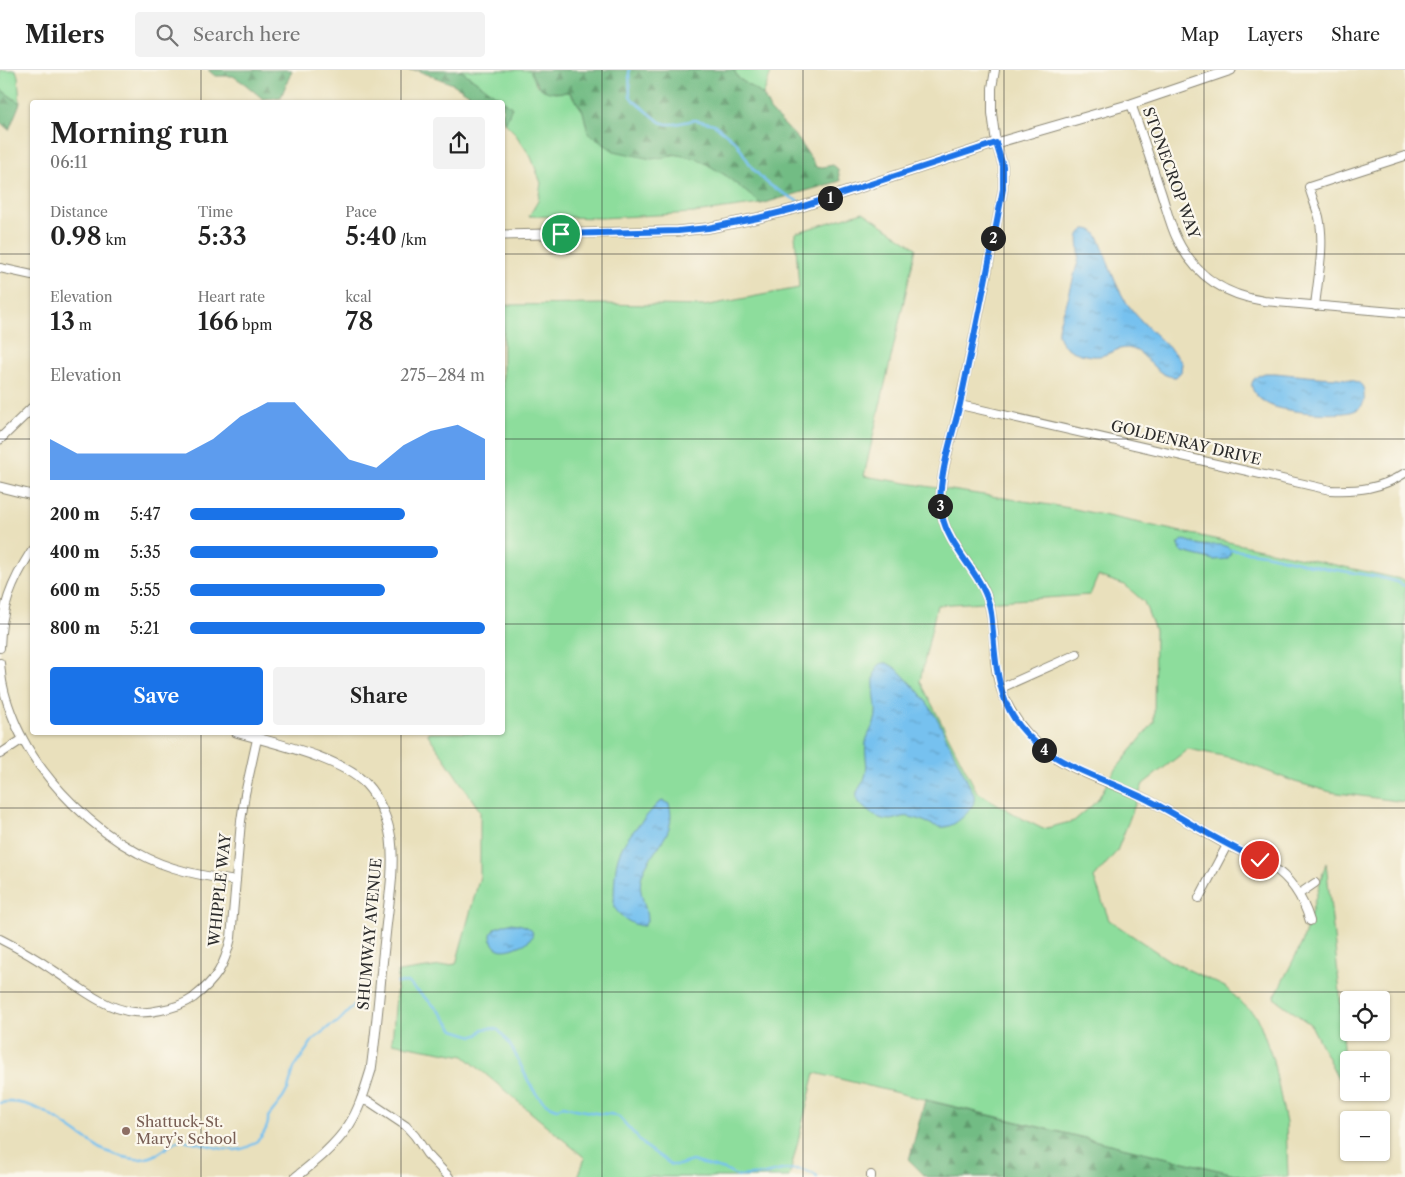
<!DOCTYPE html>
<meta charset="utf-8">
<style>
:root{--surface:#fff;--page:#f2f2f2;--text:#222;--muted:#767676;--line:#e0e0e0;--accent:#1a73e8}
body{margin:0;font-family:"Libre Caslon Text",serif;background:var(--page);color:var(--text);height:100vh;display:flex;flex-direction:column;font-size:19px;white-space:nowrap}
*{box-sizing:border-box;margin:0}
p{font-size:16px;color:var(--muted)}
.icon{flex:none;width:28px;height:28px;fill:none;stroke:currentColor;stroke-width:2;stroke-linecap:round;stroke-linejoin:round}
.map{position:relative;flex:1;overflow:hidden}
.side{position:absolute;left:30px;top:30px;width:475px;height:635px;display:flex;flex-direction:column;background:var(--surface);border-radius:5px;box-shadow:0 1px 4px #0004}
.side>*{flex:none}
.tools{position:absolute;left:1340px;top:921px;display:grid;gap:10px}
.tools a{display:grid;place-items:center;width:50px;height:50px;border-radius:5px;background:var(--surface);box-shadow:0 1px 4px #0004;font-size:25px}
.pin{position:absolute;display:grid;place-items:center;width:42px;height:42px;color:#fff;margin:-21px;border:2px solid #fff;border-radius:50%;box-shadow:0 1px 5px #0007}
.km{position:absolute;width:25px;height:25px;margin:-12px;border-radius:50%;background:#222;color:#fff;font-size:14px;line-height:25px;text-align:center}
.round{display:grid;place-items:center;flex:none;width:52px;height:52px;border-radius:5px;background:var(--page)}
.summary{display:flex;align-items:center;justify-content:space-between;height:85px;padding:0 20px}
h1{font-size:28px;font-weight:600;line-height:38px}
.stats{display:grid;grid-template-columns:repeat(3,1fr);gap:8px;height:85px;padding:5px 20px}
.stats div{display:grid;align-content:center}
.stats b{font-size:25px;font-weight:600}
.stats small{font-size:14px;font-weight:400}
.stats p{font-size:14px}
.chart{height:140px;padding:10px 20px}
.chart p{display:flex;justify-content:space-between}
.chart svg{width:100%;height:90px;margin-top:5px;fill:var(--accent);opacity:.7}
.primary-button{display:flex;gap:10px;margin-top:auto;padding:10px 20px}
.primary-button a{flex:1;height:58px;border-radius:5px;background:var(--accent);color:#fff;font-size:20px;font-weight:600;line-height:58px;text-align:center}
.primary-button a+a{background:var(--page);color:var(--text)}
ul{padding:0 20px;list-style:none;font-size:16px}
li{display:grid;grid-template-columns:80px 60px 1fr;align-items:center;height:38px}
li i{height:12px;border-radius:6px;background:var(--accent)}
header{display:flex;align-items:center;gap:30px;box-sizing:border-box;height:70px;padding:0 25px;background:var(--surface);border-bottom:1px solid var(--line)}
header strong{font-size:24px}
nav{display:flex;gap:28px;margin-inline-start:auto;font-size:18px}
.search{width:350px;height:45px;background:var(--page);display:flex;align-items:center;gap:12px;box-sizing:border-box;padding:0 18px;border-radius:5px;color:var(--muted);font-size:19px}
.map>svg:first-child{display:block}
</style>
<header>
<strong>Milers</strong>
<div class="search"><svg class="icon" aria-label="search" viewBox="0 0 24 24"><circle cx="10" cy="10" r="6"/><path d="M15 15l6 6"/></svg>Search here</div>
<nav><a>Map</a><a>Layers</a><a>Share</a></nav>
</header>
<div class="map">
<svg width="1405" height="1107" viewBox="0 0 1405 1107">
<defs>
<pattern id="forest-firs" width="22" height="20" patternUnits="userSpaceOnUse" patternTransform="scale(1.25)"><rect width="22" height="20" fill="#72bc84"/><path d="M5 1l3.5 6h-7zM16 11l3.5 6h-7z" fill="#5e996c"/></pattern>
<pattern id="water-ripples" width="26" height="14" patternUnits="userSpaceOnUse" patternTransform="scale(1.25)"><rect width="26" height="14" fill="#76c1ef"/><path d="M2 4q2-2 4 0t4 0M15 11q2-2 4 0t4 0" fill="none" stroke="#619dc2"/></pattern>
</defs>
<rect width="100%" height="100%" fill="#fbf7ec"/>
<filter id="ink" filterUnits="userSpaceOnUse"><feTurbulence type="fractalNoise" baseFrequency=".02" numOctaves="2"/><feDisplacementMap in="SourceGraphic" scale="10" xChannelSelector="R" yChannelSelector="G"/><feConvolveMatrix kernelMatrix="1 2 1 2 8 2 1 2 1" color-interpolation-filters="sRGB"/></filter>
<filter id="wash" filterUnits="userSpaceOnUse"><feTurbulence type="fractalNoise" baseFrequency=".0096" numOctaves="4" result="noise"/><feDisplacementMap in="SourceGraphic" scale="20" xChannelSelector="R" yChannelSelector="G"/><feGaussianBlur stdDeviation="1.12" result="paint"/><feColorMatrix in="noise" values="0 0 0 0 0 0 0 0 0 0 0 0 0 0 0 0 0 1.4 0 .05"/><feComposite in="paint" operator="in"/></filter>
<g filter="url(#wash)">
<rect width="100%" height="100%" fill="#e9e0bc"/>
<!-- green -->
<path fill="#8ddd9c" stroke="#5c8464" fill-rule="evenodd" d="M 0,0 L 16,0 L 18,6 L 20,33 L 0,19 Z
M 459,0 L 530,0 L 536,15 L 554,23 L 569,22 L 583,41 L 588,63 L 667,87 C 692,73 742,118 761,134 L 694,143 L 601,148 L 529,146 L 538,131 L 541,113 L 531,87 L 514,62 L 505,53 L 512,37 L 463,2 Z
M 734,0 L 772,0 L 763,25 L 738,8 Z
M 863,142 L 916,178 L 864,406 L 931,417 L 1070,438 L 1405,510 L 1405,732 L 1331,722 L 1295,712 L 1233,688 L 1188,679 L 1143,714 L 1117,781 L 1094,808 L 1109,850 L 1170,891 L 1225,917 L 1258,948 L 1273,990 L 1286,1053 L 1288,1107 L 1247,1107 L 815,1003 L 789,1107 L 578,1107 L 585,1088 L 464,986 L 392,973 L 398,902 L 456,894 L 480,806 L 480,741 L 427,663 L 502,662 L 503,235 L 600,234 L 704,236 L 799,218 L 795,163 ZM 1098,506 L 1125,515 L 1144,532 L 1155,560 L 1154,652 L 1113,703 L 1097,731 L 1074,751 L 1043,759 L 1023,749 L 977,722 L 920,611 L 937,535 L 1090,525 Z
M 1326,793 L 1340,923 L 1344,997 L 1342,1016 L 1311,955 L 1274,928 L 1302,873 Z"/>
<!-- forest -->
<path fill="url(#forest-firs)" stroke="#4e7458" d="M 208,0 L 292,0 L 281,27 L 263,29 L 245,14 L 233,6 L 215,6 Z
M 407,0 L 459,0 L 463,2 L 512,37 L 505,53 L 503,50 L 502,32 L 482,32 L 453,14 L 416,0 Z
M 530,0 L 734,0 L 738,8 L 763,25 L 770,40 L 799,70 L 817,98 L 833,95 L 838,99 L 840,111 L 761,134 L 725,105 L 698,89 L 673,84 L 667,87 L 651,89 L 614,81 L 588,63 L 583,41 L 570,22 C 545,23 540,24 530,0 Z
M 0,19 L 20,33 L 9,60 L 0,52 Z
M 925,1030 L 1247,1107 L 926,1107 L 909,1090 Z"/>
<!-- water -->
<path fill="url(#water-ripples)" stroke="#50768d" d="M 1085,159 C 1093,159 1095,162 1099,168 C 1108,190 1114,216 1129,236 C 1143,256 1164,270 1179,289 L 1182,293 L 1181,302 L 1176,307 C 1154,307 1148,283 1132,279 C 1120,275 1110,285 1099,286 C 1085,287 1061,281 1058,264 C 1057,254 1063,244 1066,235 C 1070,223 1073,210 1076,198 C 1078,193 1079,188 1079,183 C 1079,173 1075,164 1085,159 Z
M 1265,303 L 1275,303 C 1289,304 1303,306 1317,307 C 1329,308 1349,307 1359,313 C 1364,316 1364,321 1364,326 C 1365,331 1363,336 1358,339 C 1345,348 1290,342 1275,337 C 1258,332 1238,311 1265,303 Z
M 1182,470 C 1189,470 1194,474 1201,475 C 1212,477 1222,471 1231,480 L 1230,486 L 1227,489 L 1214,490 L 1183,482 L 1180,481 L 1178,475 Z
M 883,593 L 887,593 L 897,599 L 918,621 L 930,637 L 939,652 L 974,725 C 975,734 972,738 965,745 C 940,769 935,751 909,747 C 902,745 897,750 890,750 C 876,750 863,739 856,728 C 856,719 863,715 865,707 C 869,696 864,684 866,672 C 868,662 876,654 876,643 C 877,631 867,598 883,593 Z
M 663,731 L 669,734 C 679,767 647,781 641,809 C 638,823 647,836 647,851 L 644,856 C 633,856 620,847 614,837 C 614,823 614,795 620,782 C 627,765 644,750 656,735 L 660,732 Z
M 509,853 C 517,853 542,858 529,870 C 527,873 522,875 519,876 C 506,882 491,883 491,864 L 495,858 Z"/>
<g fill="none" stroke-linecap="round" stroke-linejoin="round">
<!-- stream -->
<path stroke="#76c1ef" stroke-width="2.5" d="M 629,0 L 630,26 L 633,30 L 654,47 L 660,52 L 667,54 L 675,54 L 695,50 L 714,54 L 736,72 L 753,99 C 758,103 760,107 765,111 C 774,120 790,126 801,133
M 1231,480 L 1265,484 L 1319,497 L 1379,507 L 1397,512 L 1405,516
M 397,913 L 407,912 L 429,931 L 442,944 L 454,960 L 473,966 L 478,965 L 483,959 C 488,958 493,957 498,960 C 502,963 505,968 508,972 C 524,994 529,1030 557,1039 L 560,1037 L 563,1036 C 574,1039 585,1041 595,1043 C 605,1045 609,1042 619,1047 L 645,1076 L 672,1095 L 679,1095 L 692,1091 L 725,1100 L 737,1106 L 765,1104 L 782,1100 L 799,1099 L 814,1104 L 817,1107
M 0,1033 C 34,1026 65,1056 92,1073 C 97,1076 102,1080 108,1082 C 130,1090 146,1094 165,1079 C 169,1076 176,1070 182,1070 C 185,1070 189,1072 193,1072 C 218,1077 240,1089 260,1068 C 265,1062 269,1054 268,1047 L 283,1028 L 288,1019 L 294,998 L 313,970 L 330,956 L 338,952 L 363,926 L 366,918"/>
</g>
</g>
<g filter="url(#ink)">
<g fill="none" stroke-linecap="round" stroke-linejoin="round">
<!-- minor casing -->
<g stroke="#8a8674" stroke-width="10">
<path id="minor" d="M 995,0 L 992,18 L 992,43 L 996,73 L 1003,96 L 1003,119 C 990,191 975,264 959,336 C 953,367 935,416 942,445 C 949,479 981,501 989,534 C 994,552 994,572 995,590 C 998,623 1013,651 1038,674 C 1062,698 1109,712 1140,726 C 1161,736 1181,748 1201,760 C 1214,768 1228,776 1242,782 C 1251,787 1262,790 1271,796 C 1292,809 1303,828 1310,851
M 1131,34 C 1142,63 1151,93 1161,122 C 1166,137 1170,155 1177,169 C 1195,206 1224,225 1264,231 L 1405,243
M 0,198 L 32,205
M 1315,236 C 1318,207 1325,175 1319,147 C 1316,137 1312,127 1309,117 L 1405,86
M 960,335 L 1330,420 C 1359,421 1380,419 1405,403
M 0,578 C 1,538 11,513 32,480
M 0,593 C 1,600 1,608 3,616 C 6,631 15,655 23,669 C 46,713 94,760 138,783 C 168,800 203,806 236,811
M 1001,618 L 1077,584
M 0,684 L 23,669
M 1299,824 L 1315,813
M 1199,828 L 1227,775
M 0,869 C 18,878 36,888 53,900 C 78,916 104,939 134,942 C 143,943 152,942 161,940 C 172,938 183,935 193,928 C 217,909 224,897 231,868 L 241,751 L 245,724 L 257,669
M 361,1030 L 370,1032 L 406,1056 L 415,1066 L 427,1084 L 449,1107
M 871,1107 L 871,1105"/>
</g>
<!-- tertiary casing -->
<g stroke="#8a8674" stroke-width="11">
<path id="tertiary" d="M 502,165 L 678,161 L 708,158 L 758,148 L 794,139 L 996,73 L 1131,34 L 1231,0
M 0,369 L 32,338
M 0,417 L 32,425
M 236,662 C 272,673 340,687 366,714 C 379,728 388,750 391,769 C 395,801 388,835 385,868 C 380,912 377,956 371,1000 C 365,1019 360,1038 349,1055 C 335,1076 315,1092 296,1107"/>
</g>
<!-- minor -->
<use href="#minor" stroke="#fff" stroke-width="8"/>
<!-- tertiary -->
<use href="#tertiary" stroke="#fff" stroke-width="9"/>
</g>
</g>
<g fill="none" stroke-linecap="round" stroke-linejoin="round" filter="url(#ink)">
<!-- route casing -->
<g stroke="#fff" stroke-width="10">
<path id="route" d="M 561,164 L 678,161 L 708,158 L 758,148 L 794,139 L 996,73 L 1003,96 L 1003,119 C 990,190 975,262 960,334 C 953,364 935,415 942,445 C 949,479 980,501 989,534 C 992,543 992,553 993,563 C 995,587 997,610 1006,633 C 1032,693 1099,704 1152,732 C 1188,751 1222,774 1260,790"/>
</g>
<!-- route -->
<use href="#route" stroke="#1a73e8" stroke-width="6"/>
</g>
<!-- grid -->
<path fill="none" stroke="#2b2b2b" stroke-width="1" stroke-opacity="0.55" d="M 201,0 L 201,32M 401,0 L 401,32M 602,0 L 602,1107M 803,0 L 803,1107M 1004,0 L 1004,1107M 1204,0 L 1204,1107M 0,184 L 32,184M 502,184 L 1405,184M 0,369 L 32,369M 502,369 L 1405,369M 0,554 L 32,554M 502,554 L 1405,554M 201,662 L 201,1107M 401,662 L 401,1107M 0,738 L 1405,738M 0,922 L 1405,922"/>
<!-- markers -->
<circle fill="#8d6e63" stroke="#fbf7ec" stroke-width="2" cx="126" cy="1061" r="5"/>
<g text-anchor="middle" stroke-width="4.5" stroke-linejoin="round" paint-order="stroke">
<!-- street labels -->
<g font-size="15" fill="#2b2b2b" stroke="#fbf7ec">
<text transform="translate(1171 103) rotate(70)" y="5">STONECROP WAY</text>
<text transform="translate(1186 373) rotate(13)" y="5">GOLDENRAY DRIVE</text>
<text transform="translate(220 820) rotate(-84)" y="5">WHIPPLE WAY</text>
<text transform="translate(370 864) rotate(-85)" y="5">SHUMWAY AVENUE</text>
</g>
<!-- education labels -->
<g font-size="15" fill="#785e54" stroke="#fbf7ec" text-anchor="start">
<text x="136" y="1057">Shattuck-St.<tspan x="136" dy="17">Mary’s School</tspan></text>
</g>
</g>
</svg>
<div class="tools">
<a><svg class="icon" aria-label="locate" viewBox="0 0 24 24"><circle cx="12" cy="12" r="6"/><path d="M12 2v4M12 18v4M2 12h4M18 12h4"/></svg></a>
<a>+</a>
<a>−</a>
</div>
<div class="pin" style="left:561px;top:164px;background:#1e9e55"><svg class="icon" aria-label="arrive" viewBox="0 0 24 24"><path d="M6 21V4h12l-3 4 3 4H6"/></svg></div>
<div class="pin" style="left:1260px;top:790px;background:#d93025"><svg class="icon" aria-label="check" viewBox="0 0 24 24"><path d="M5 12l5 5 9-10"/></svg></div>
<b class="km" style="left:830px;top:128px">1</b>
<b class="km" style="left:993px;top:168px">2</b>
<b class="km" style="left:940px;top:436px">3</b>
<b class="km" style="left:1044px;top:680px">4</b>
<section class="side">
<div class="summary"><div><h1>Morning run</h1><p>06:11</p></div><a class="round"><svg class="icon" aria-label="share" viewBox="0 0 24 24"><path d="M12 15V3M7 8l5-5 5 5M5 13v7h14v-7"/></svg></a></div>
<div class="stats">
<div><p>Distance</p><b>0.98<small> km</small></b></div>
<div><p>Time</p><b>5:33</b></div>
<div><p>Pace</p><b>5:40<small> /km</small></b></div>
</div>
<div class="stats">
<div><p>Elevation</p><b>13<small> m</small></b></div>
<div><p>Heart rate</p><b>166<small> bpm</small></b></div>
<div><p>kcal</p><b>78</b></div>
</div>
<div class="chart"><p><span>Elevation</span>275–284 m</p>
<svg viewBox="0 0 160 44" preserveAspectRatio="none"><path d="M0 44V24L10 31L20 31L30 31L40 31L50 31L60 24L70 13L80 6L90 6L100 20L110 34L120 38L130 27L140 20L150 17L160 24V44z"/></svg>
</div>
<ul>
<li><b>200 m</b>5:47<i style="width:73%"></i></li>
<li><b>400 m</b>5:35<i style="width:84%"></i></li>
<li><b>600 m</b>5:55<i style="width:66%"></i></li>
<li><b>800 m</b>5:21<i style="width:100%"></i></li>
</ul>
<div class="primary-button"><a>Save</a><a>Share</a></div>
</section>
</div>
